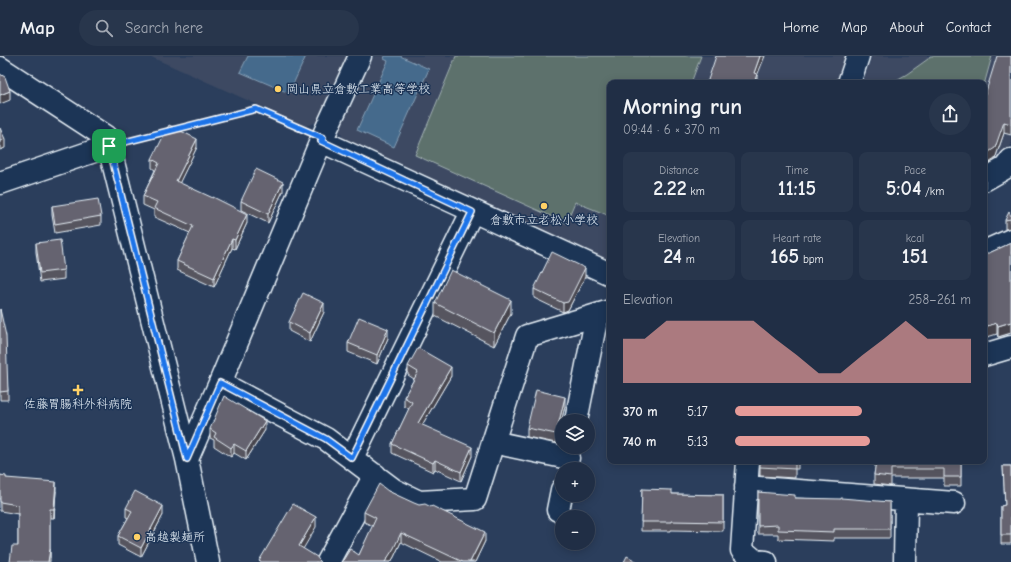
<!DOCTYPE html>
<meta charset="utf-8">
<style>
:root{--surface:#202e45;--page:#28364c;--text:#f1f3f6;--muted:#a2a8b3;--line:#3d4a5e;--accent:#e69b98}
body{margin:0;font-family:"Comic Neue","Klee One",sans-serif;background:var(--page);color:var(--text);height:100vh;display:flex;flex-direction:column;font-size:15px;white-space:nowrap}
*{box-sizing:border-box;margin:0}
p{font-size:13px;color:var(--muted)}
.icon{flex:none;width:22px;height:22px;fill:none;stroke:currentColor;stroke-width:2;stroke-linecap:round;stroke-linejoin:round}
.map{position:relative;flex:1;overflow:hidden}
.panel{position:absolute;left:607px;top:24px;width:380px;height:384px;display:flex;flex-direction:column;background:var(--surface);border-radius:8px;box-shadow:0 2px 10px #0003,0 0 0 1px var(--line)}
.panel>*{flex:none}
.controls{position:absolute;left:555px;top:358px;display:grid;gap:8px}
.controls a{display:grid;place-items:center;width:40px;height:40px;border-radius:50%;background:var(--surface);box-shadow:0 2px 10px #0003,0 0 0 1px var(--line);font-size:20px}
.pin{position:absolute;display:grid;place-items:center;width:34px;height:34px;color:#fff;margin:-17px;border-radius:8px;box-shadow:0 2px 6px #0006}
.round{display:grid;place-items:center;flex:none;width:42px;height:42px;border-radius:21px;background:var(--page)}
.headline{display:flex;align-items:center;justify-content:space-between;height:68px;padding:0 16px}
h1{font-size:22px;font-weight:800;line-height:30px}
.metrics{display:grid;grid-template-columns:repeat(3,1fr);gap:6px;height:68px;padding:4px 16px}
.metrics div{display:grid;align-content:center;border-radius:8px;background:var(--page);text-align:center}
.metrics b{font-size:20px;font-weight:800}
.metrics small{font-size:11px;font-weight:400}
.metrics p{font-size:11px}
.chart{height:112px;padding:8px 16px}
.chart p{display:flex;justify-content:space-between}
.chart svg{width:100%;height:72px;margin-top:4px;fill:var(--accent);opacity:.7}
ul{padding:0 16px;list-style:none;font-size:13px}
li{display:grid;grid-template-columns:64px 48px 1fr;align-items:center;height:30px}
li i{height:10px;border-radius:5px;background:var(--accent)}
header{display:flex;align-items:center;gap:24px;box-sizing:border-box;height:56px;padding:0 20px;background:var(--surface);border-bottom:1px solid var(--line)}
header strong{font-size:19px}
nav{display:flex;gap:22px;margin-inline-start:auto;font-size:14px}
.search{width:280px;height:36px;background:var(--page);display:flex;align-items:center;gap:10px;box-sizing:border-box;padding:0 14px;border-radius:22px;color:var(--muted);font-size:15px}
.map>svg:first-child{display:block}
</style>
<header>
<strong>Map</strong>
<div class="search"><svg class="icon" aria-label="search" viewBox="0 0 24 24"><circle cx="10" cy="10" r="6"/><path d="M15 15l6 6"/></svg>Search here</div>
<nav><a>Home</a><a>Map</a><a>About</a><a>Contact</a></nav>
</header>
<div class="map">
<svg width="1011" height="506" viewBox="0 0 1011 506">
<rect width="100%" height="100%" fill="#2b3e5c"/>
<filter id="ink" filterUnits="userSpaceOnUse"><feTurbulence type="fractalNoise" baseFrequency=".025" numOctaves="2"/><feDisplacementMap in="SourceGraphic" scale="8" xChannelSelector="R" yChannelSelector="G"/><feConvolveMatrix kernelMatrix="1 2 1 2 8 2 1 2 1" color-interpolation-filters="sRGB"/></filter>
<g filter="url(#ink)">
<!-- built -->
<path fill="#3c4962" d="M 149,0 L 348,0 L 318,66 L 305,70 Z
M 374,0 L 848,0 L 839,27 L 610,27 L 610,209 L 344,87 L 340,74 Z
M 872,0 L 1011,0 L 1011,89 L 999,106 L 984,114 L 984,27 L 863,27 Z"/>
<!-- pitch -->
<path fill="#5d716c" stroke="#a2b1b2" d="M 456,0 L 701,0 L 691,27 L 610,27 L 610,160 L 575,146 L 566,167 L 415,99 Z
M 930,0 L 992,0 L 984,29 L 984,27 L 876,27 L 876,26 L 893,26 L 907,18 L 928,3 Z"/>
<!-- water -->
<path fill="#446a8c" stroke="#86a0b7" d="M 248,0 L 306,0 L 289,37 L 240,16 Z
M 385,0 L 400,0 L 429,13 L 394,91 L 357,74 L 388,5 L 384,3 Z"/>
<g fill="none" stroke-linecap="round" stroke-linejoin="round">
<!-- minor casing -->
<g stroke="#e8f1f8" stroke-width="25">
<path id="minor" d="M 0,12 L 106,81 L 109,90
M 849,27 L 858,0
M 321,85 L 610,218
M 984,124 L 1005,112 L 1011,104
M 0,127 L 109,90 L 187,403 L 208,506
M 984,196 L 1011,184
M 984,299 L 1011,291
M 220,327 L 326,383 L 394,434 L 419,446 L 475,443 L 527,280 L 610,255
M 576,365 L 597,259
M 493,386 L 568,402
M 352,402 L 472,156
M 187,403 L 220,327 L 321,85 L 360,0
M 748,405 L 742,494 L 755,505 L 766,506
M 746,431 L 954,447
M 558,454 L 562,434
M 328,506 L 375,419
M 905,506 L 906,444"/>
</g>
<!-- path -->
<path stroke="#e8f1f8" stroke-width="2.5" stroke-dasharray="4 3" stroke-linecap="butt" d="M 173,74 L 256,53 L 303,74
M 131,84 L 168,75"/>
<!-- minor -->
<use href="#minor" stroke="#1d3557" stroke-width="22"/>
</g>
<!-- wall -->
<path fill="#57555f" stroke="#e8f1f8" d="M 1011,0 L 1011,79 L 1004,77 L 995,103 Z
M 197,91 L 179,127 L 247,167 L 235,193 L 232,192 L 214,231 L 177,214 L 177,205 L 190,177 L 154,161 L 154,154 L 143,149 L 143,140 L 155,114 L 152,112 L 152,103 Z
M 283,135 L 268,167 L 241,154 L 241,145 Z
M 52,150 L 101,160 L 101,169 L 55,177 L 52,159 Z
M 1011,160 L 1011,172 L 1005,173 L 1005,164 Z
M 36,187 L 64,214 L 64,223 L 40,226 L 36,196 Z
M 1011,187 L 1011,277 L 998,281 L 997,278 L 989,197 Z
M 585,221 L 568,254 L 563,256 L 534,242 L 534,233 Z
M 435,247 L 511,257 L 494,290 L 435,260 Z
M 0,253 L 8,335 L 8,344 L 0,344 Z
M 324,256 L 310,286 L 289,275 L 289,266 Z
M 388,282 L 377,308 L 348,296 L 348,287 Z
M 408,310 L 451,320 L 422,369 L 472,400 L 461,425 L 435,413 L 433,416 L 392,397 L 392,388 L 409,353 L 404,350 L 404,341 L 414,323 L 408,319 Z
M 565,350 L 556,387 L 527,381 L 527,372 Z
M 210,373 L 265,374 L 246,404 L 234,397 L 231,401 L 214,390 L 214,384 L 210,382 Z
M 760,405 L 798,405 L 798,413 L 795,413 L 795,422 L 760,420 Z
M 876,405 L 961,405 L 961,430 L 944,430 L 944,422 L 891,422 L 891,430 L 874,428 L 874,419 Z
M 1003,410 L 1011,410 L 1011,488 L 1001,488 L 1001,450 L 1005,449 Z
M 0,419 L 6,422 L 56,435 L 54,462 L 50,462 L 50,502 L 18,490 L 18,458 L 0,455 Z
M 642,433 L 672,438 L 723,439 L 723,475 L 671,474 L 671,475 L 641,475 Z
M 388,435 L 485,485 L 475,506 L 442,506 L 401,486 L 394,501 L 391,506 L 342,506 L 359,499 L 373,470 L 364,466 L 364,456 Z
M 758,436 L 795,442 L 890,446 L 890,482 L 834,482 L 834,485 L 778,483 L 778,478 L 758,478 Z
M 126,452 L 163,459 L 141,501 L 118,489 L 118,480 L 128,462 L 126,461 Z"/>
<!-- shaded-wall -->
<path fill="#47454e" stroke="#e8f1f8" d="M 760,0 L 765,0 L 757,20 L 757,27 L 754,27 L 754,17 Z
M 10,35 L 10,44 L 0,48 L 0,39 Z
M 1004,66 L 1004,77 L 995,103 L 984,110 L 984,99 Z
M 5,83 L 5,92 L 0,94 L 0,85 Z
M 197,83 L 197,91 L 176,134 L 176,125 Z
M 985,125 L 985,136 L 984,140 L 984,129 Z
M 283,126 L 283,135 L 268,167 L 268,158 Z
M 247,158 L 247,167 L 235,193 L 235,184 Z
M 232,183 L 232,192 L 214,231 L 214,222 Z
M 585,212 L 585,221 L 568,254 L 563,256 L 563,247 Z
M 511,244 L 511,257 L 494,290 L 494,277 Z
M 324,247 L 324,256 L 310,286 L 310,277 Z
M 1011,266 L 1011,277 L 998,281 L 998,270 Z
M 997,267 L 997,278 L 984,282 L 984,271 Z
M 388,273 L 388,282 L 377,308 L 377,299 Z
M 451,311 L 451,320 L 418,376 L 418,367 Z
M 565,341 L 565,350 L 556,387 L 556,378 Z
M 265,365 L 265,374 L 246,404 L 246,395 Z
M 234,388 L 234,397 L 231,401 L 231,392 Z
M 472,391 L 472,400 L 461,425 L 461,416 Z
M 435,404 L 435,413 L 433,416 L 433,407 Z
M 56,426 L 56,435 L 54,462 L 54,453 Z
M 163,450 L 163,459 L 141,501 L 141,492 Z
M 316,461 L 316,471 L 299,500 L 299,490 Z
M 485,476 L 485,485 L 475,506 L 470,506 Z
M 401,477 L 401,486 L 394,501 L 391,506 L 385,506 Z
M 50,493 L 50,506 L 48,506 Z"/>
<!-- building -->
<path fill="#65636f" stroke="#e8f1f8" d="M 716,0 L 760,0 L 754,17 L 757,18 L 754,27 L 707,27 Z
M 997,0 L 1011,0 L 1011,68 L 1004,66 L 995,92 L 984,99 L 984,42 Z
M 0,18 L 5,21 L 10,35 L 0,39 Z
M 169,69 L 197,83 L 176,125 L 213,142 L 213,141 L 247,158 L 235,184 L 232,183 L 214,222 L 177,205 L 193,170 L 154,152 L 157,146 L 143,140 L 159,107 L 152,103 Z
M 0,72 L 5,83 L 0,85 Z
M 256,113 L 283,126 L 268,158 L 241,145 Z
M 98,143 L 101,160 L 55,168 L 52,150 Z
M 1009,156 L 1011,160 L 1011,163 L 1005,164 Z
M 60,184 L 64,214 L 40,217 L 36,187 Z
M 1011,187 L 1011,266 L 998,270 L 997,267 L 984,271 L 984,197 L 989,197 Z
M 552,196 L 585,212 L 568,246 L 563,247 L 534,233 Z
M 451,214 L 511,244 L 494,277 L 435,247 Z
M 303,237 L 324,247 L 310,277 L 289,266 Z
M 0,253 L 6,280 L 8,335 L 0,336 Z
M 359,261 L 388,273 L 377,299 L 348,287 Z
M 418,292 L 451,311 L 418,367 L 472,391 L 461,416 L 435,404 L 433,407 L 392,388 L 412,346 L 404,341 L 418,316 L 408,310 Z
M 536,334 L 565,341 L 556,378 L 527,372 Z
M 224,340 L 265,365 L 246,395 L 234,388 L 231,392 L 214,381 L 216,377 L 210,373 Z
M 760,405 L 795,405 L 795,413 L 760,411 Z
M 876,405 L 961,405 L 961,421 L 944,421 L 944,413 L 891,413 L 891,421 L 874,419 Z
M 1003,410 L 1011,410 L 1011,479 L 1001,479 L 1001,450 L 1005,449 Z
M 0,419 L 6,420 L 6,422 L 56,426 L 54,453 L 50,453 L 50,493 L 48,506 L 10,506 L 12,490 L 18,490 L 18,449 L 0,446 Z
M 379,428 L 388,435 L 414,447 L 419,449 L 425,448 L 431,451 L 432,450 L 485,476 L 470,506 L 463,506 L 401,477 L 394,492 L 385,506 L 342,506 L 350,493 L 359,499 L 376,462 L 364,456 Z
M 642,433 L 672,434 L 672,438 L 723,439 L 723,466 L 671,465 L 671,466 L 641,466 Z
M 135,435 L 163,450 L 141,492 L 118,480 L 132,455 L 126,452 Z
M 758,436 L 795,439 L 795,442 L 841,443 L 841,442 L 890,446 L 890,473 L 834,473 L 834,476 L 778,474 L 778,469 L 758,470 Z
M 293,448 L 316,461 L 299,490 L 317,501 L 318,503 L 321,506 L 260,506 L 259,505 Z
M 627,500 L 638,506 L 624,506 Z"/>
</g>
<g fill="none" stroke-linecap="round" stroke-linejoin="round" filter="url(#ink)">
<!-- route casing -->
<g stroke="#fff" stroke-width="8">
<path id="route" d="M 256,53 L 323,82 L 321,85 L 472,156 L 352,402 L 326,383 L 220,327 L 187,403 L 109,90 Z"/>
</g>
<!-- route -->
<use href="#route" stroke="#1a73e8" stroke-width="5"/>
</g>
<!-- markers -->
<g fill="#ffd166" stroke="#1d3557" stroke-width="1.5">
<circle cx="278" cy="33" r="4"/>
<circle cx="544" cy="150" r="4"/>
<path d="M76 328h4v4h4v4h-4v4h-4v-4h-4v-4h4z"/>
<circle cx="137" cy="481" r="4"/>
</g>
<g text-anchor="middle" stroke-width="3" stroke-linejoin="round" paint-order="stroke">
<!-- poi labels -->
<g font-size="12" fill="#e8f1f8" stroke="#1d3557" text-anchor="start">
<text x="286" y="37">岡山県立倉敷工業高等学校</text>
<text x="544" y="168" text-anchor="middle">倉敷市立老松小学校</text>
<text x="78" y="352" text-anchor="middle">佐藤胃腸科外科病院</text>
<text x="145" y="485">高越製麺所</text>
</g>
</g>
</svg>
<div class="controls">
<a><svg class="icon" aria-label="layers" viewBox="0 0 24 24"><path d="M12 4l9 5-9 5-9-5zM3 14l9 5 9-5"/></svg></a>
<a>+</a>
<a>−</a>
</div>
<div class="pin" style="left:109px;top:90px;background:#1e9e55"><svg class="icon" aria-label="arrive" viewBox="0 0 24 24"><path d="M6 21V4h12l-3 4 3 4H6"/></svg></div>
<section class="panel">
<div class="headline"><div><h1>Morning run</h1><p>09:44 · 6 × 370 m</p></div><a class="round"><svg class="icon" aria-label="share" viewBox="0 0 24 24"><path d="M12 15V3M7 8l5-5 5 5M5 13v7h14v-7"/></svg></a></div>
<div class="metrics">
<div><p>Distance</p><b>2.22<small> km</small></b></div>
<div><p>Time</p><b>11:15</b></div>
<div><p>Pace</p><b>5:04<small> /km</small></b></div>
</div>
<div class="metrics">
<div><p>Elevation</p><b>24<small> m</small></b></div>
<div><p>Heart rate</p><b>165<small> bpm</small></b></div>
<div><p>kcal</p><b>151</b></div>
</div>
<div class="chart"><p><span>Elevation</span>258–261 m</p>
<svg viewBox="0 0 160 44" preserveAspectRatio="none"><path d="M0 44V17L10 17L20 6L30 6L40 6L50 6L60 6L70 17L80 27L90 38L100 38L110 27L120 17L130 6L140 17L150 17L160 17V44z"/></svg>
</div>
<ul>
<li><b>370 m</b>5:17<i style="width:54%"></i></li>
<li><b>740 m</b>5:13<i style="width:57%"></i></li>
</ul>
</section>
</div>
